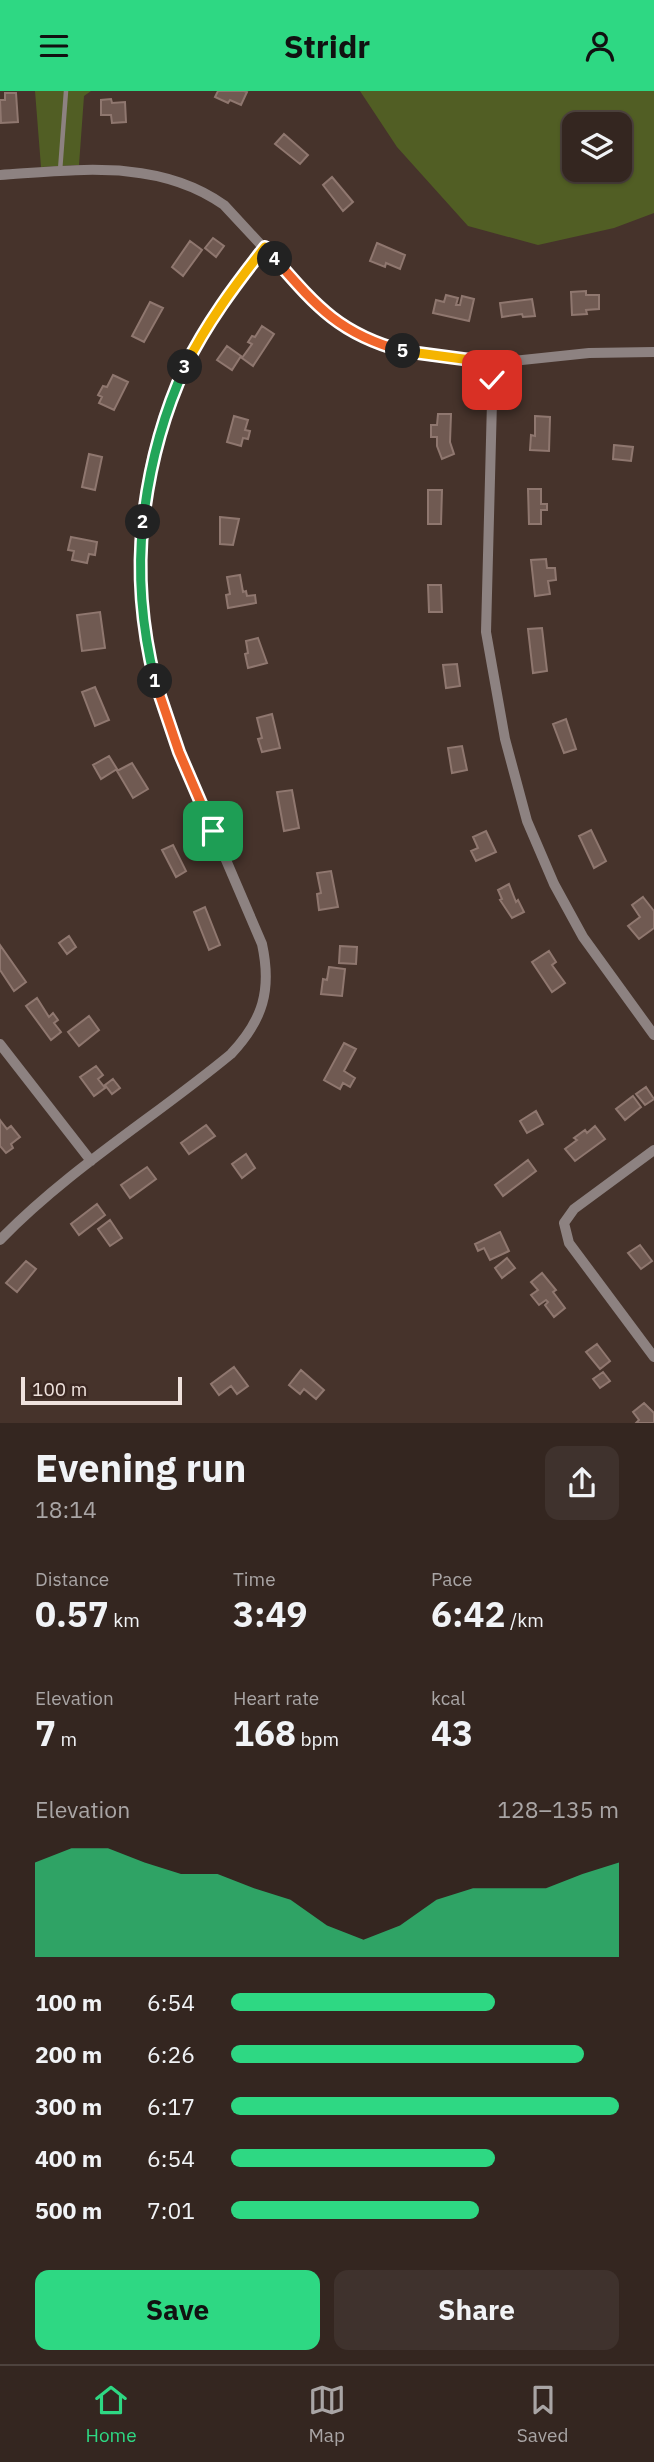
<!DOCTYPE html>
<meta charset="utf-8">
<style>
:root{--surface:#342620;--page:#3f322d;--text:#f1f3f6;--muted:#a9a5a5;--line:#4e433e;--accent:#2ed883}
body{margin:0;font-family:"IBM Plex Sans",sans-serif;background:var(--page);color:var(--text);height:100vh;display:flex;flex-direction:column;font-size:26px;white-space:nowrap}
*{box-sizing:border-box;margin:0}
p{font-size:23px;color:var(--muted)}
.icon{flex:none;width:38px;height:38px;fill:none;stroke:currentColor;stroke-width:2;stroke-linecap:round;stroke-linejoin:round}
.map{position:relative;height:1332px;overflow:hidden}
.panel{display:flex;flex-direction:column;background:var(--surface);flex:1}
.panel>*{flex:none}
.controls{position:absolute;left:562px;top:21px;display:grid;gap:14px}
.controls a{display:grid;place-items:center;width:70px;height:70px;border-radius:14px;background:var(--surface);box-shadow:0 2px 5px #0004,0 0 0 2px var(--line);font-size:35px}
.scale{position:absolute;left:21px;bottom:18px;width:161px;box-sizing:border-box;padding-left:7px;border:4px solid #efe2dd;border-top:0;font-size:19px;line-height:24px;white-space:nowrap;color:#efe2dd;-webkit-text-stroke:5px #3c2822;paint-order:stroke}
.pin{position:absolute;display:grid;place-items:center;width:60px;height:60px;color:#fff;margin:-30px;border-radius:14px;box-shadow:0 4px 10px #0006}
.km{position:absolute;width:35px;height:35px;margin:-18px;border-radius:50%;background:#222;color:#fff;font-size:19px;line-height:35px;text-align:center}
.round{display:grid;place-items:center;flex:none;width:74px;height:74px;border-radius:14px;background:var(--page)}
.head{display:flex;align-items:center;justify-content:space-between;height:119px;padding:0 35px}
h1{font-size:38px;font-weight:800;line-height:52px}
.stats{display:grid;grid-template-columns:repeat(3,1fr);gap:10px;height:119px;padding:7px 35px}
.stats div{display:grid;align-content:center}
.stats b{font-size:35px;font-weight:800}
.stats small{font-size:19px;font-weight:400}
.stats p{font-size:19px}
.chart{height:196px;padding:14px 35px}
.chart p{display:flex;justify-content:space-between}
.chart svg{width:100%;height:126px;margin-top:7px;fill:var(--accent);opacity:.7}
.action{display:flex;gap:14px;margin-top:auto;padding:14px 35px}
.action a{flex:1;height:80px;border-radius:14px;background:var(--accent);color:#111;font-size:28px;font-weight:800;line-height:80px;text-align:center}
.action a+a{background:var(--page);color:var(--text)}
ul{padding:0 35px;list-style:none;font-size:23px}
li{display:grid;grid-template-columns:112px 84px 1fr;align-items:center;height:52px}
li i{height:18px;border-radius:9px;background:var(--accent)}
header{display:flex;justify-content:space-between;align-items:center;height:91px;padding:0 35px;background:var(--accent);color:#111;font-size:32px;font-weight:800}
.dock{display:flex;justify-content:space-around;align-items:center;height:98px;border-top:2px solid var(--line);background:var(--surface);font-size:19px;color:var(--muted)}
.dock a{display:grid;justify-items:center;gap:4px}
.dock .active{color:var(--accent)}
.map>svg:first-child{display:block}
</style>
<header><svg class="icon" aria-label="menu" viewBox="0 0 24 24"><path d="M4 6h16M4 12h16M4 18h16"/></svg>Stridr<svg class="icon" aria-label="person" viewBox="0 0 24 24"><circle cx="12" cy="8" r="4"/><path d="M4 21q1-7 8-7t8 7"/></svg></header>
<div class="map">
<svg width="654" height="1332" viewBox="0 0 654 1332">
<rect width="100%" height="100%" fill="#46332b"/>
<!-- green -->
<path fill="#515e24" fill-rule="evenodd" d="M 35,0 L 91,0 L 84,5 L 79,74 L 41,76 Z
M 360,0 L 654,0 L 654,122 L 614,137 L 538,154 L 468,135 L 397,56 ZM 574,33 L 620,33 L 620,79 L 574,79 Z"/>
<!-- building -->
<path fill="#705a52" stroke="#8f776f" stroke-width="2" d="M 218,0 L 244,0 L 247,1 L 241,14 L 230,9 L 228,12 L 215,6 Z
M 5,2 L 16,2 L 18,31 L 1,32 L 0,9 L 5,9 Z
M 111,8 L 112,12 L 125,11 L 126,31 L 112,32 L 111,24 L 101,24 L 101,9 Z
M 284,43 L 308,64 L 300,73 L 275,53 Z
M 332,86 L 353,111 L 343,120 L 323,94 Z
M 213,147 L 224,155 L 216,166 L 205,157 Z
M 190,150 L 202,159 L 183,185 L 172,176 Z
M 377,152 L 405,164 L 400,178 L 386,172 L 385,176 L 370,170 Z
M 586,200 L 586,204 L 599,204 L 599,218 L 586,219 L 587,223 L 572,224 L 571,201 Z
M 446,204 L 458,207 L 456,214 L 460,214 L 462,205 L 474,208 L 469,230 L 433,222 L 436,209 L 444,211 Z
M 532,208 L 535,225 L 523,226 L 522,223 L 502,226 L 500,212 Z
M 150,211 L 163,217 L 144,251 L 132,245 Z
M 262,235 L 274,243 L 253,275 L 242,267 L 252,253 L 248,251 L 252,245 L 255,246 Z
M 227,255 L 241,265 L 232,279 L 217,269 Z
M 113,284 L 128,291 L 114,319 L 99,312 L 102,306 L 98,304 L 103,295 L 107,296 Z
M 438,323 L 451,323 L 450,351 L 454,363 L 442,368 L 437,355 L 437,346 L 431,346 L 431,334 L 437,334 Z
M 234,325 L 248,329 L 245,339 L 250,340 L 248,348 L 243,347 L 241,355 L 227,351 Z
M 535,325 L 550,326 L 549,360 L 530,359 L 531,344 L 535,345 Z
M 614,354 L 633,356 L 631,370 L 613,368 Z
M 89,363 L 102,366 L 95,399 L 82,396 Z
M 528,398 L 541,398 L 541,413 L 547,413 L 547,419 L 541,419 L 541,433 L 529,433 Z
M 428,399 L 442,399 L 441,433 L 428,433 Z
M 220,426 L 239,428 L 233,454 L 220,453 Z
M 71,446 L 97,451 L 95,464 L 89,463 L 87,472 L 72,469 L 74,460 L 68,459 Z
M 546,468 L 547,477 L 555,477 L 556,489 L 548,490 L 550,503 L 535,505 L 531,469 Z
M 240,484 L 243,501 L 246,500 L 247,505 L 255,504 L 256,512 L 228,517 L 226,504 L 230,503 L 227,486 Z
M 428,494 L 441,494 L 442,521 L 429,521 Z
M 100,521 L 105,557 L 82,560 L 77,524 Z
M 542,537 L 547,580 L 533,582 L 528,538 Z
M 258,547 L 267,572 L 248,577 L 245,563 L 248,562 L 246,550 Z
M 457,573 L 460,595 L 446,597 L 443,574 Z
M 95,596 L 109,629 L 95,635 L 82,601 Z
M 272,623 L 280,657 L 262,661 L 258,648 L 262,647 L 257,627 Z
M 566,628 L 576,658 L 564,662 L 553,633 Z
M 462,655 L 467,679 L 452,682 L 448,657 Z
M 109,665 L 117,678 L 101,688 L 93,674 Z
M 132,672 L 148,698 L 133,707 L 117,680 Z
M 292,699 L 299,737 L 284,740 L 277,701 Z
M 591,739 L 606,770 L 594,777 L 579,745 Z
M 486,740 L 496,761 L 476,770 L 471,760 L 478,757 L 473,746 Z
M 173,754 L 186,780 L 176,786 L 162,759 Z
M 331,780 L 338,816 L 319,819 L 317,803 L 321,802 L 317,782 Z
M 509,793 L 516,811 L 518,809 L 524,821 L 512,827 L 500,809 L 502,808 L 498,799 Z
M 643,806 L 654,820 L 654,837 L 639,848 L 628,835 L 640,826 L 632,814 Z
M 205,816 L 220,854 L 209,859 L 194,821 Z
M 69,845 L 76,856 L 67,863 L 59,852 Z
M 0,854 L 26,891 L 14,900 L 0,879 Z
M 340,855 L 357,856 L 356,873 L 339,872 Z
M 549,860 L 556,871 L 552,874 L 565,892 L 552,901 L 532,871 Z
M 329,876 L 345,878 L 342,905 L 321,903 L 323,888 L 327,889 Z
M 37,907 L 49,926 L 53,922 L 58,929 L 54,932 L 61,941 L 51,949 L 26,915 Z
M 89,925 L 99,939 L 79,955 L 68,941 Z
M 344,952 L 356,958 L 344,980 L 355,987 L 350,996 L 343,992 L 340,998 L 324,989 Z
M 96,975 L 103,984 L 98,988 L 105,997 L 94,1005 L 80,986 Z
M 113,988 L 120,997 L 112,1003 L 105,994 Z
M 646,996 L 654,1008 L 645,1014 L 636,1003 Z
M 633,1005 L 641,1016 L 625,1029 L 616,1018 Z
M 536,1020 L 543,1033 L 527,1042 L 520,1030 Z
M 0,1029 L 7,1038 L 11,1035 L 20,1046 L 11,1053 L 13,1057 L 6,1062 L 0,1055 Z
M 206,1034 L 215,1045 L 189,1063 L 181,1052 Z
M 595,1035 L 605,1048 L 575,1070 L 565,1058 L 577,1049 L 574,1047 L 585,1039 L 587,1042 Z
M 246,1063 L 255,1077 L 242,1087 L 232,1073 Z
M 528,1069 L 536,1080 L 503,1105 L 495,1094 Z
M 147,1076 L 156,1088 L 130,1107 L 121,1094 Z
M 97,1113 L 105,1124 L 79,1144 L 71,1133 Z
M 110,1129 L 122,1147 L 110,1155 L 98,1138 Z
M 500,1141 L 509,1160 L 490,1169 L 484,1157 L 478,1160 L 475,1153 Z
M 640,1154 L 652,1170 L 641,1178 L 628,1162 Z
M 507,1167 L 515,1177 L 502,1187 L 495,1177 Z
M 26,1170 L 36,1178 L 17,1201 L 6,1192 Z
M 542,1182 L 556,1199 L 553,1201 L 565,1217 L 554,1226 L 545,1214 L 548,1211 L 546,1209 L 539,1214 L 531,1204 L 538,1199 L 531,1191 Z
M 597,1253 L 610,1270 L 600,1278 L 586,1261 Z
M 234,1276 L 248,1295 L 237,1303 L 231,1295 L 219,1304 L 211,1293 Z
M 301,1279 L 324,1299 L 316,1308 L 304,1298 L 300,1303 L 289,1294 Z
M 603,1281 L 610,1290 L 600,1297 L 593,1288 Z
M 644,1312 L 654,1322 L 654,1332 L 636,1332 L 639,1329 L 633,1321 Z"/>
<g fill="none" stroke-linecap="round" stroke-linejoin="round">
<!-- lane -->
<path stroke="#8d8281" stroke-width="4.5" d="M 60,80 L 66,0"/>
<!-- street -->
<path stroke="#8d8281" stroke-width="10" d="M 0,84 C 76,79 158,67 224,114 L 301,197 L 339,233 L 385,255 L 429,265 L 493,272 L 589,262 L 654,261
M 493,272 L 486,541 L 505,648 L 527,730 L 554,793 L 583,846 L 654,944
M 0,953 L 91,1070
M 654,1059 L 574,1118 L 564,1132 L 569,1152 L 654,1266
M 0,1149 C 69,1078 155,1026 231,963 C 263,929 272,899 262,853 C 241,804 220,755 199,706 C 182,668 164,628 154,587 C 131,498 137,390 172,305 C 194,250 229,202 265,156"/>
</g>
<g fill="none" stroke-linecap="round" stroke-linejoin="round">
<!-- split-1 casing -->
<g stroke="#fff" stroke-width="14">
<path id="split-1" d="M 155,590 L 179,661 L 213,740"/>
</g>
<!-- split-2 casing -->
<g stroke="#fff" stroke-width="14">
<path id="split-2" d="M 143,431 C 137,485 142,537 155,590"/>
</g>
<!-- split-3 casing -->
<g stroke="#fff" stroke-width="14">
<path id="split-3" d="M 143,431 C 149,377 162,326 185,276"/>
</g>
<!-- split-4 casing -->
<g stroke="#fff" stroke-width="14">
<path id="split-4" d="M 185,276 C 206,233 235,194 265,156 L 275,168"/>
</g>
<!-- split-5 casing -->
<g stroke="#fff" stroke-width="14">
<path id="split-5" d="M 275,168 C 317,216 340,243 403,260"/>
</g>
<!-- split-6 casing -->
<g stroke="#fff" stroke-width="14">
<path id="split-6" d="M 403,260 L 493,272 L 492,289"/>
</g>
<!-- split-1 -->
<use href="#split-1" stroke="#f0652b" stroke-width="9"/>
<!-- split-2 -->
<use href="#split-2" stroke="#22a559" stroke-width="9"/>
<!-- split-3 -->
<use href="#split-3" stroke="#22a559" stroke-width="9"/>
<!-- split-4 -->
<use href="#split-4" stroke="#f5b400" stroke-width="9"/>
<!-- split-5 -->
<use href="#split-5" stroke="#f0652b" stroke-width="9"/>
<!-- split-6 -->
<use href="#split-6" stroke="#f5b400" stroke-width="9"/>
</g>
</svg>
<div class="controls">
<a><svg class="icon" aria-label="layers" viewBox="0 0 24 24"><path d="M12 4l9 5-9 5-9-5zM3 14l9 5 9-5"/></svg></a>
</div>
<div class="scale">100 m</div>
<div class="pin" style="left:213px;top:740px;background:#1e9e55"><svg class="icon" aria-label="arrive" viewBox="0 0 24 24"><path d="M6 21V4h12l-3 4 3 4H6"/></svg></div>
<div class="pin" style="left:492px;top:289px;background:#d93025"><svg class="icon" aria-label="check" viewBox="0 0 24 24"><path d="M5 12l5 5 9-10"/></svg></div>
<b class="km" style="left:155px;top:590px">1</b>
<b class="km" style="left:143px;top:431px">2</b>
<b class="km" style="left:185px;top:276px">3</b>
<b class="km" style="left:275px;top:168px">4</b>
<b class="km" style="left:403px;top:260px">5</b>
</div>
<section class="panel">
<div class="head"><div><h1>Evening run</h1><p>18:14</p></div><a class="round"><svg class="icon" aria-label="share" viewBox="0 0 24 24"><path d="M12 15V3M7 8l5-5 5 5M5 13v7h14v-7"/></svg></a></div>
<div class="stats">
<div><p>Distance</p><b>0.57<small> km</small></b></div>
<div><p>Time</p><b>3:49</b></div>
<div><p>Pace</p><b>6:42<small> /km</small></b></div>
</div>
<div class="stats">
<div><p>Elevation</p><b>7<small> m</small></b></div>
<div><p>Heart rate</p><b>168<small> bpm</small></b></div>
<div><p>kcal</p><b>43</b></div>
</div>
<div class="chart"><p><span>Elevation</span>128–135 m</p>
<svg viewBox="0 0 160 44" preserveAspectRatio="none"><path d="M0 44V11L10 6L20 6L30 11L40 15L50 15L60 20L70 24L80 33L90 38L100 33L110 24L120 20L130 20L140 20L150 15L160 11V44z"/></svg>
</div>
<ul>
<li><b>100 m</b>6:54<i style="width:68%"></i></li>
<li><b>200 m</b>6:26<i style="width:91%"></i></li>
<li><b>300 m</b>6:17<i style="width:100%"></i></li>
<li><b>400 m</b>6:54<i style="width:68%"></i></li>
<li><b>500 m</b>7:01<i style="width:64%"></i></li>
</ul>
<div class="action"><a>Save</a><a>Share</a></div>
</section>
<nav class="dock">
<a class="active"><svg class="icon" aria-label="home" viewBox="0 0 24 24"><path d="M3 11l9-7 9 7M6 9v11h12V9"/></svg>Home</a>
<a><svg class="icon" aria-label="map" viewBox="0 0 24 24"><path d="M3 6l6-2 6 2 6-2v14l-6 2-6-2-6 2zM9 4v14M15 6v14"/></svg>Map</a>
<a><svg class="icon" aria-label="saved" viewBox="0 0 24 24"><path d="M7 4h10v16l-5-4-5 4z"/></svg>Saved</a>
</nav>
